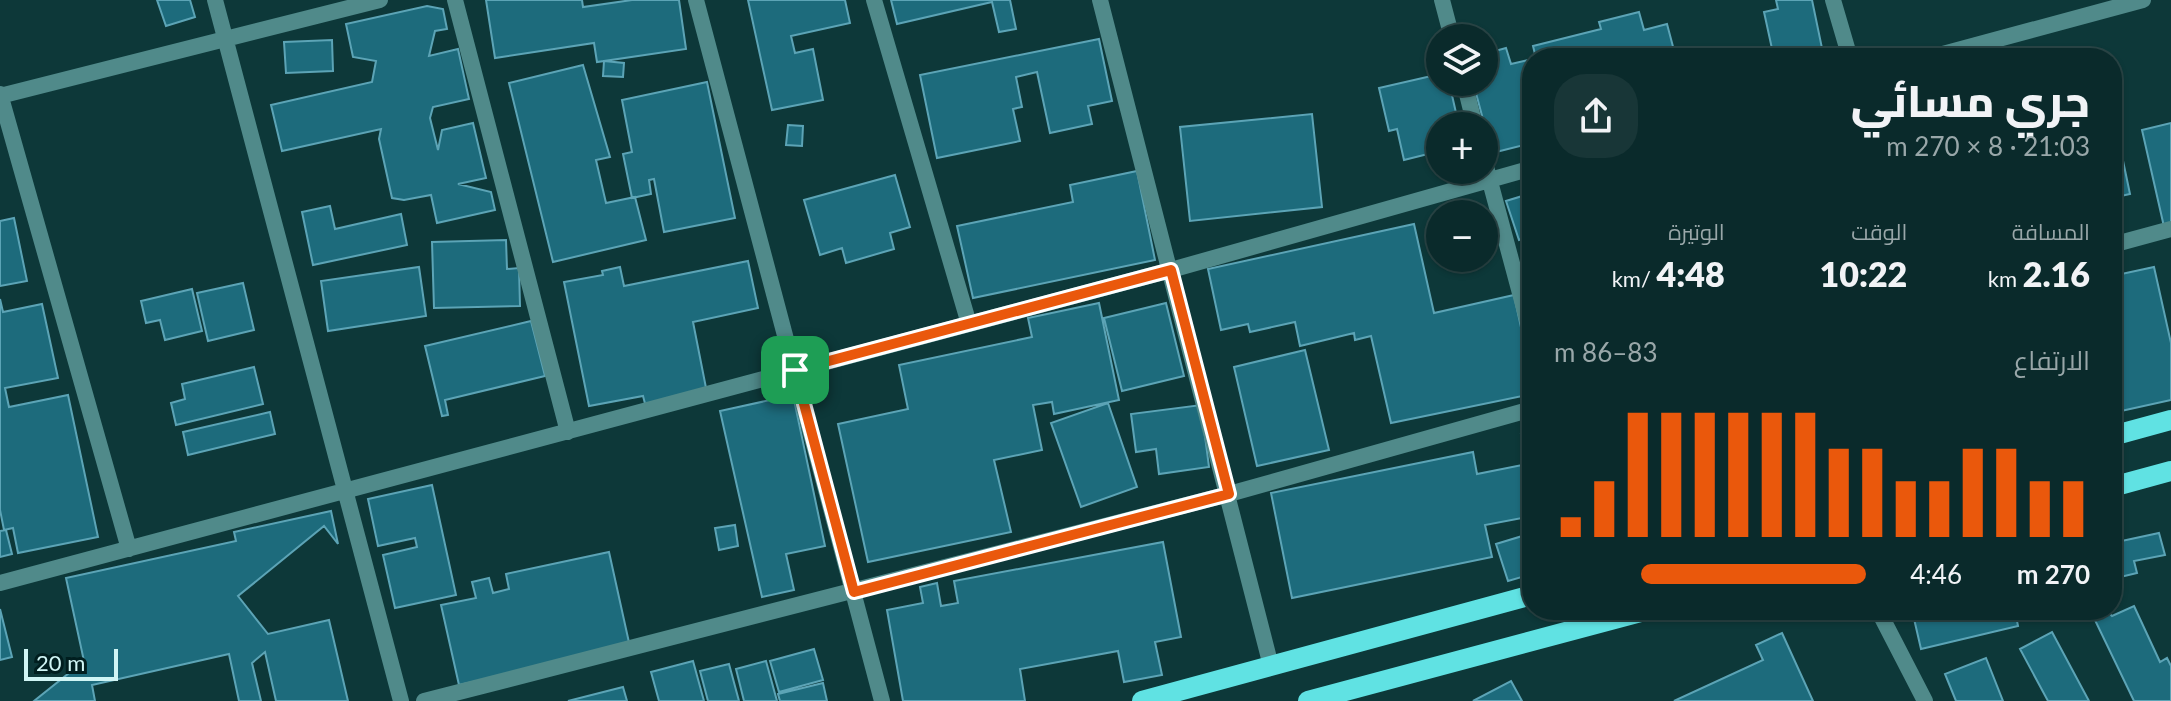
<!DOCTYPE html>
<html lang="ar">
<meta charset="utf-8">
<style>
:root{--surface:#0a2a2b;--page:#183637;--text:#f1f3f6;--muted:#99a7a9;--line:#2a4647;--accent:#ea580c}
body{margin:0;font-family:Lato,Cairo,sans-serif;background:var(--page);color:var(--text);direction:rtl;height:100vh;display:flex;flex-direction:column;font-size:30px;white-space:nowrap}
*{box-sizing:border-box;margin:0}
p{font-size:26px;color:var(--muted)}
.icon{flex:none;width:44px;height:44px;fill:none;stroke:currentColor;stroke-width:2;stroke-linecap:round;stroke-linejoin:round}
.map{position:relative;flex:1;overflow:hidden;direction:ltr}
.details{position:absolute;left:1522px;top:48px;width:600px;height:572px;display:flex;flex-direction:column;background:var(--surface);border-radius:32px;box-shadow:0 2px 6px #0004,0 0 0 2px var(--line);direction:rtl}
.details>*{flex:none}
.tools{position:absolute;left:1426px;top:24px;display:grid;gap:16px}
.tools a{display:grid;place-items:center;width:72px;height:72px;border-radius:50%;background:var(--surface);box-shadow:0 2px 6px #0004,0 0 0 2px var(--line);font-size:40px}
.scale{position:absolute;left:24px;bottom:20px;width:94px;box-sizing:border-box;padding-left:8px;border:4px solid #d0f5f5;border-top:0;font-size:22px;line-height:28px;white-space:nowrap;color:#d0f5f5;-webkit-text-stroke:6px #001e1f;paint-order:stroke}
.pin{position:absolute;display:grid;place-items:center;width:68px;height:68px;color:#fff;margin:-34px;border-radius:16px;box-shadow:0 4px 12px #0006}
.round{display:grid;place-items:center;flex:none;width:84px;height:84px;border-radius:32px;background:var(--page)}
.head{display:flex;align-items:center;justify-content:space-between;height:136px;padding:0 32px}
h1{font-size:44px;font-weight:800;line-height:60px}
.metrics{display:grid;grid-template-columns:repeat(3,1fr);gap:12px;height:136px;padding:8px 32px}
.metrics div{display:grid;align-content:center}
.metrics b{font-size:34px;font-weight:800}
.metrics small{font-size:22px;font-weight:400}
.metrics p{font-size:22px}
.chart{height:224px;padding:16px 32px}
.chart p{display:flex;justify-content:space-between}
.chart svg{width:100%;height:144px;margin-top:8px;stroke:var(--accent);stroke-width:6}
ul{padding:0 32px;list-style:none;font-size:26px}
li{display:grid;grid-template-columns:128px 96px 1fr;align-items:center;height:60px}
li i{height:20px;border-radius:10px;background:var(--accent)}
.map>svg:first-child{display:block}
</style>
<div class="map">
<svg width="2171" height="701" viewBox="0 0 2171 701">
<rect width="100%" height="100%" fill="#0d3839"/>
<!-- building -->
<path fill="#1d6b7c" stroke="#5ca4b6" stroke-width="2" d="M 157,0 L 190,0 L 195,17 L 166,26 Z
M 486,0 L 582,0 L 583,7 L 632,0 L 679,0 L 686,49 L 597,62 L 594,43 L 495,58 Z
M 748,0 L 845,0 L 850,23 L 791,36 L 795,53 L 813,49 L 823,100 L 772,110 Z
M 891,0 L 1010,0 L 1016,29 L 999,32 L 992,2 L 897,24 Z
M 1776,0 L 1812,0 L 1823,53 L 1774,58 L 1764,12 L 1778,9 Z
M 427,6 L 443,9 L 447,29 L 435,31 L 429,56 L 458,49 L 469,99 L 433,107 L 430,118 L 438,150 L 442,130 L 473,123 L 486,178 L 458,184 L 491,192 L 495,210 L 437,223 L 431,195 L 404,200 L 392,198 L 379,139 L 381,129 L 282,151 L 271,105 L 372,82 L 376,61 L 353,57 L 346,24 Z
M 1639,12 L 1644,30 L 1667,24 L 1676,58 L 1536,58 L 1533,46 L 1601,29 L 1599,22 Z
M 1099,39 L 1112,101 L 1088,106 L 1092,124 L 1050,133 L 1037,72 L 1016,77 L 1022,107 L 1013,109 L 1020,141 L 937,158 L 920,75 Z
M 332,40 L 333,71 L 286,73 L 284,42 Z
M 1506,48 L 1511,64 L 1532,59 L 1532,143 L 1492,153 L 1473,82 L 1484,82 L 1484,54 Z
M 604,61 L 624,63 L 623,77 L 603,76 Z
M 583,65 L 610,157 L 596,160 L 606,203 L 635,197 L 646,240 L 553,262 L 509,83 Z
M 1440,74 L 1440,82 L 1449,82 L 1459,126 L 1440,126 L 1440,151 L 1404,160 L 1397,129 L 1389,131 L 1379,88 Z
M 707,82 L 735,218 L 664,232 L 654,179 L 649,180 L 651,194 L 632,198 L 623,154 L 632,152 L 622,100 Z
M 1312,114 L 1322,207 L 1190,221 L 1180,127 Z
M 2171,123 L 2171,230 L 2165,231 L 2142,130 Z
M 788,125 L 803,126 L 802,146 L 786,145 Z
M 2118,137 L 2130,194 L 2112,198 L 2112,138 Z
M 1137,171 L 1155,260 L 973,298 L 957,226 L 1073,202 L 1070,185 Z
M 895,175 L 910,227 L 890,233 L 894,249 L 846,263 L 842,248 L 820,255 L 804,200 Z
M 1532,193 L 1532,236 L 1519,240 L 1506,201 Z
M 330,206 L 335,229 L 401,214 L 407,245 L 313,265 L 302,212 Z
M 14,218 L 27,281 L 0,286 L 0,221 Z
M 1414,224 L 1434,313 L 1514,295 L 1532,378 L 1532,394 L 1391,423 L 1371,336 L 1355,340 L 1354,333 L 1300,346 L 1295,322 L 1250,332 L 1248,324 L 1221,330 L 1208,269 Z
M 506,240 L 507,269 L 519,268 L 520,306 L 434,308 L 432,242 Z
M 748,261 L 758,308 L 693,322 L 708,398 L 647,411 L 643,396 L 589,406 L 564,282 L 603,275 L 602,271 L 620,267 L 624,286 Z
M 419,267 L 426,316 L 328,331 L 321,281 Z
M 2154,267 L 2171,343 L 2171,400 L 2112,413 L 2112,276 Z
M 243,283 L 254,330 L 208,341 L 197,293 Z
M 192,289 L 202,331 L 165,340 L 160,320 L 146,323 L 141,301 Z
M 0,299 L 3,312 L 42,304 L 58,378 L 5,388 L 9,407 L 68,395 L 98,537 L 18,553 L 13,528 L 4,530 L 0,510 Z
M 1099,303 L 1119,400 L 1054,414 L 1052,402 L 1033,405 L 1042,450 L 994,460 L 1011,532 L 868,562 L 838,424 L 908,409 L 899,365 L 1032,337 L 1028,318 Z
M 1166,303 L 1184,376 L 1122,391 L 1104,318 Z
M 531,321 L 545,376 L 445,400 L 448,415 L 442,416 L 425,346 Z
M 1305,350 L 1329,450 L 1257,466 L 1234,367 Z
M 254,367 L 263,404 L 176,425 L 171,403 L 185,399 L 182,384 Z
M 793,395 L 825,546 L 786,554 L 794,590 L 762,597 L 720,411 Z
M 1108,403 L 1137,487 L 1081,507 L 1051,423 Z
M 1201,405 L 1209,467 L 1159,474 L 1156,449 L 1136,452 L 1131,414 Z
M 270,412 L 275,434 L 188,455 L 183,432 Z
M 1532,431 L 1532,516 L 1485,525 L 1492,557 L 1292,598 L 1271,493 L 1473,452 L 1477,474 L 1527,464 L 1521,434 Z
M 432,485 L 456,595 L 395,608 L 383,555 L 417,547 L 415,538 L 378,546 L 368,499 Z
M 331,511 L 338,544 L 324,526 L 238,596 L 268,634 L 329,620 L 348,701 L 276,701 L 265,652 L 252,663 L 261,701 L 239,701 L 229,654 L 92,685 L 95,701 L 34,701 L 84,661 L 66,578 L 236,541 L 234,532 Z
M 735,525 L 738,546 L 719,550 L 715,528 Z
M 6,530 L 12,554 L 0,557 L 0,531 Z
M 1532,533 L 1532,574 L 1508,581 L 1496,544 Z
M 2159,533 L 2165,555 L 2134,561 L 2137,573 L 2112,579 L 2112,543 Z
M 1163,542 L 1181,637 L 1155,642 L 1162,675 L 1124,682 L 1118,651 L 1020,669 L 1025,701 L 903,701 L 887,610 L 923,603 L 920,587 L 937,583 L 941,606 L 958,603 L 954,581 Z
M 609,552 L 630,647 L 459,685 L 441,605 L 476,598 L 472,582 L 489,578 L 493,593 L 509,589 L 506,574 Z
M 2134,606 L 2160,662 L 2167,658 L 2171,666 L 2171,701 L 2134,701 L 2093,616 L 2106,610 L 2112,616 Z
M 0,609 L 12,657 L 0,660 Z
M 1912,610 L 2046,610 L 2047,614 L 2017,621 L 2018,626 L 1921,649 Z
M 2052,632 L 2089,701 L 2048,701 L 2020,649 Z
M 1782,633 L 1813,701 L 1674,701 L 1763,660 L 1756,645 Z
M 814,649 L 823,680 L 779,692 L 770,661 Z
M 1986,658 L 2003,701 L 1956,701 L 1945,674 Z
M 693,661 L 704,701 L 659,701 L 651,672 Z
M 766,661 L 777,701 L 744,701 L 736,669 Z
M 729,664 L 739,701 L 708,701 L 700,671 Z
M 1511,681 L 1522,701 L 1473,701 Z
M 823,683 L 827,701 L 780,701 L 778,694 Z
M 623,687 L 627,701 L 568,701 Z"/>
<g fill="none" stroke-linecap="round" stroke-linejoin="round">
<!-- street -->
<path stroke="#508a8a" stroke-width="16" d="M 215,0 L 401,701
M 455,0 L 568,432
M 696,0 L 882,701
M 874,0 L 969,324
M 1100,0 L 1271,666
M 1442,0 L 1452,38
M 1833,0 L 1850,58
M 1928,58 L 2143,0
M 1464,82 L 1475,126
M 0,94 L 129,549
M 0,96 L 380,0
M 1484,159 L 1532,338
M 2112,245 L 2171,229
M 0,583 L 1171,270 L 1532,168
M 1878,610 L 1925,701
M 424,701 L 1229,494 L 1532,409"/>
<!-- primary -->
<path stroke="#60e2e3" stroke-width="20" d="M 2112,436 L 2171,420
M 2112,487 L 2171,471
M 1142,701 L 1532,595
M 1308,701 L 1648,610"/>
</g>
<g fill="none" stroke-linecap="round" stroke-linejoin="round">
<!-- route casing -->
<g stroke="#fff" stroke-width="16">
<path id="route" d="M 1171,270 L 1229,494 L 854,592 L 795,370 Z"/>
</g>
<!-- route -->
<use href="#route" stroke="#ea580c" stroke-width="10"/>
</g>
</svg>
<div class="tools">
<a><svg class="icon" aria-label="layers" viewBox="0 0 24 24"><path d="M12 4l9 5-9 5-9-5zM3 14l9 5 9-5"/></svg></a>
<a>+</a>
<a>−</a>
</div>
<div class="scale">20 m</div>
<div class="pin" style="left:795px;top:370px;background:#1e9e55"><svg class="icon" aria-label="arrive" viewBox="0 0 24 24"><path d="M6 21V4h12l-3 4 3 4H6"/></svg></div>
<section class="details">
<div class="head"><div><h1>جري مسائي</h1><p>21:03 · 8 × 270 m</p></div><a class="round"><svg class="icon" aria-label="share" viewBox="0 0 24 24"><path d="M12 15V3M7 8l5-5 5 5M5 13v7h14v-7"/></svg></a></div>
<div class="metrics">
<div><p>المسافة</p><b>2.16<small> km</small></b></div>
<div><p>الوقت</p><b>10:22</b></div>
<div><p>الوتيرة</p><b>4:48<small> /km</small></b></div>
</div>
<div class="chart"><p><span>الارتفاع</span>83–86 m</p>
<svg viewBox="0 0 160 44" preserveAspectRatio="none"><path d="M5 44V38M15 44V27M25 44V6M35 44V6M45 44V6M55 44V6M65 44V6M75 44V6M85 44V17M95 44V17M105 44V27M115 44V27M125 44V17M135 44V17M145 44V27M155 44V27"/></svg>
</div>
<ul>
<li><b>270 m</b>4:46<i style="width:72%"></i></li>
</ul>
</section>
</div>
